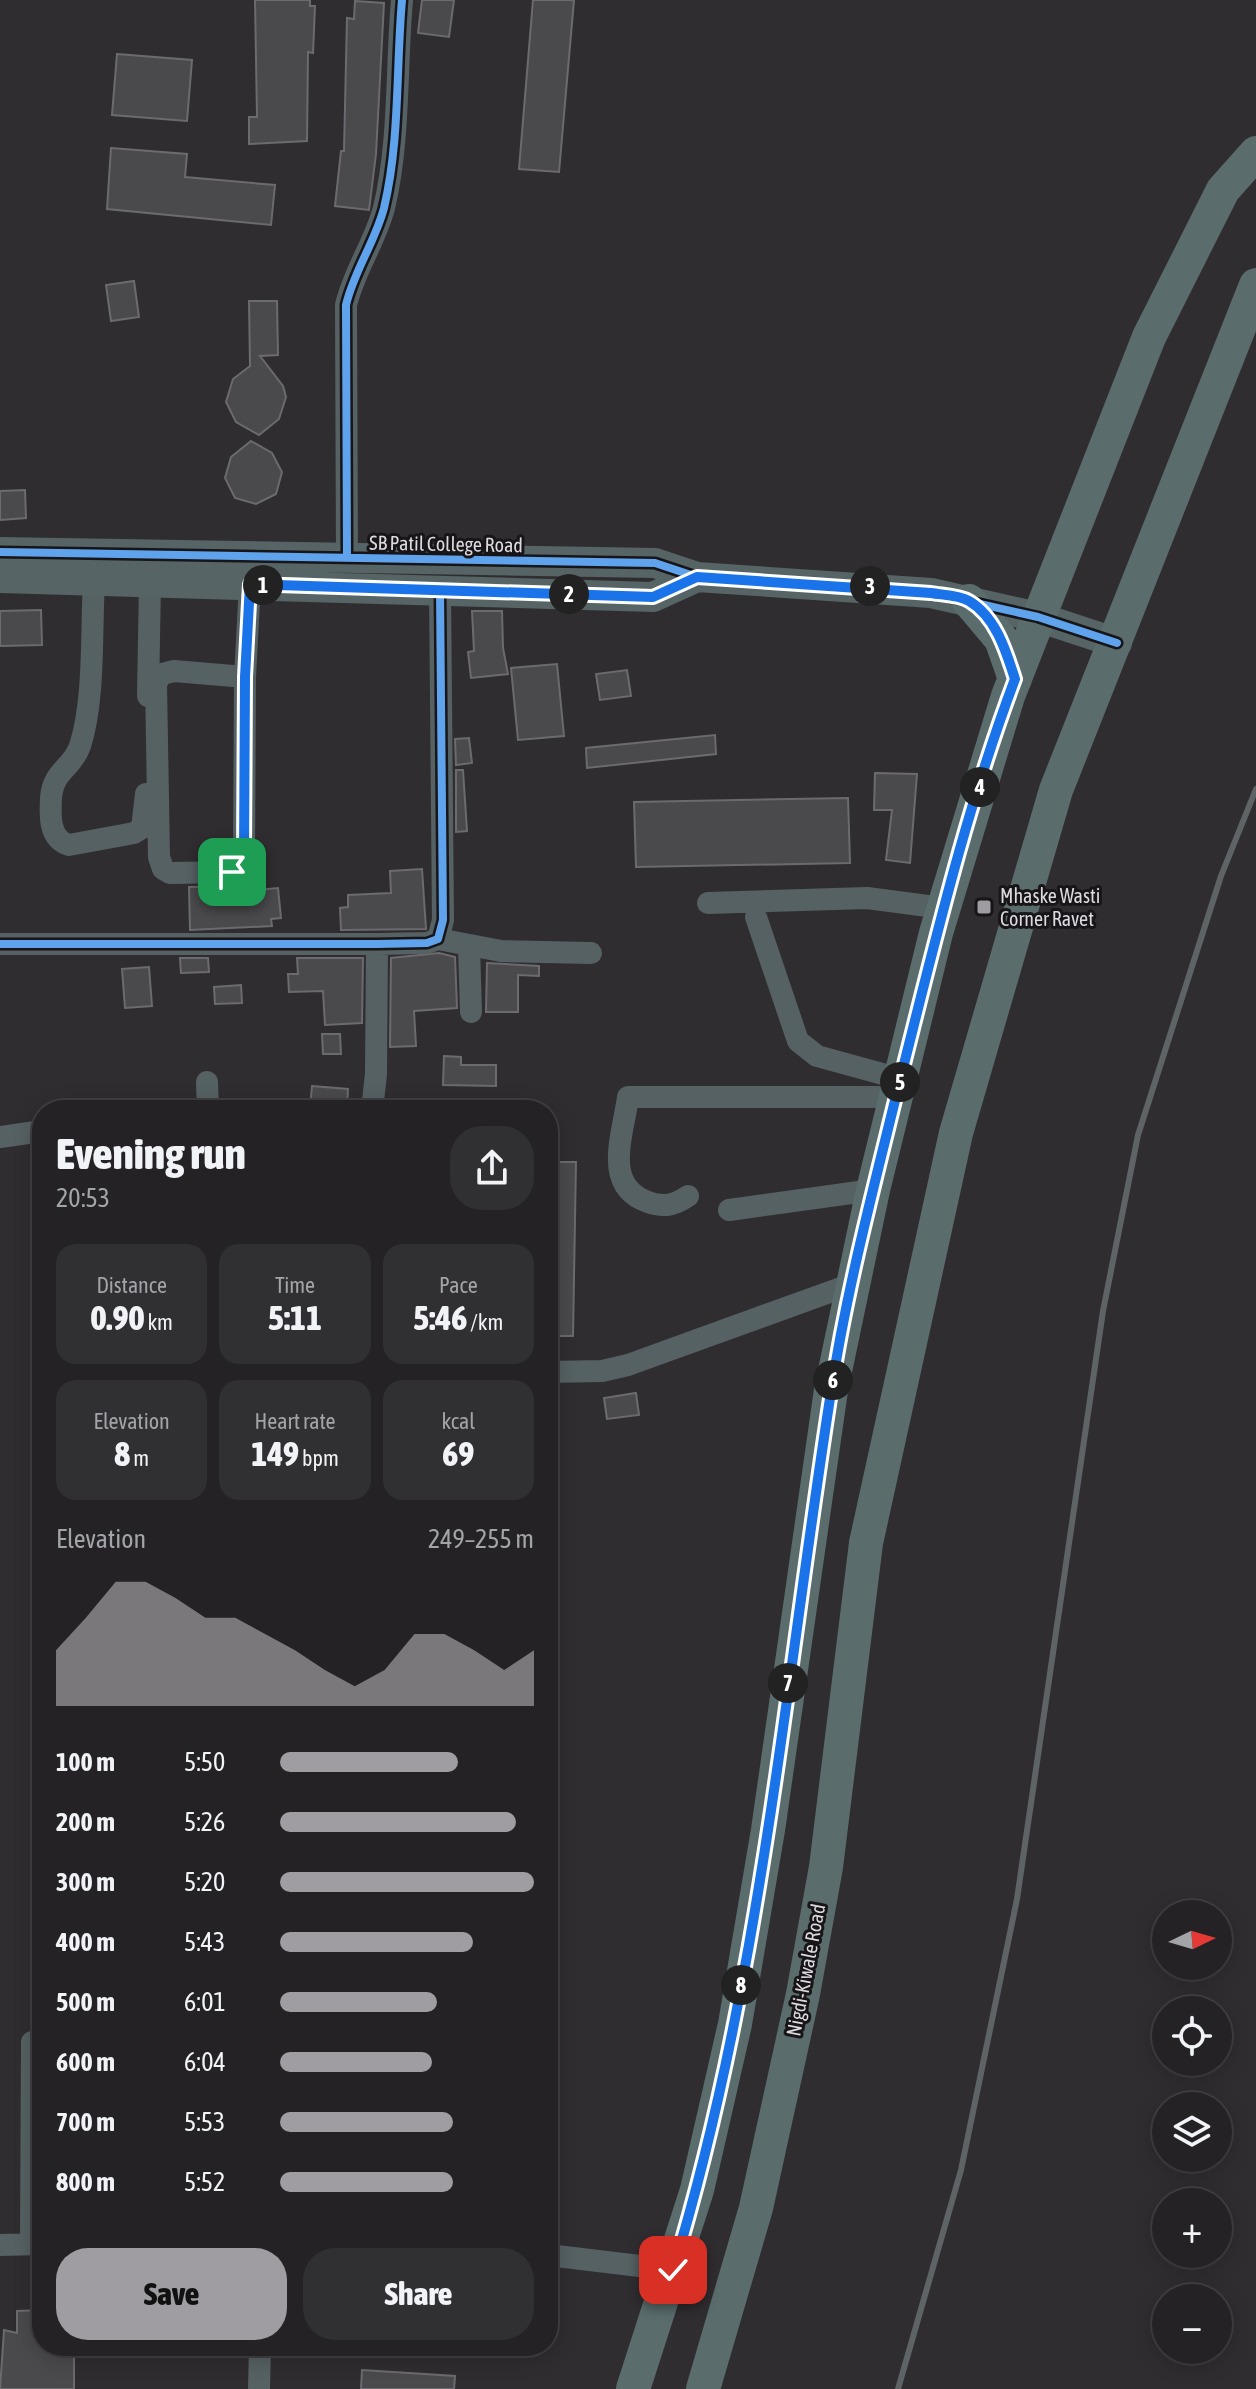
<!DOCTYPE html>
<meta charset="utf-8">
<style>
:root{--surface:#242225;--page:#302f32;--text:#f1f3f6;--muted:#a3a4a7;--line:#413f42;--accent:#a09da2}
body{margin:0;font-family:"Asap Condensed",sans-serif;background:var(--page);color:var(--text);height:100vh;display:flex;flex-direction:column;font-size:30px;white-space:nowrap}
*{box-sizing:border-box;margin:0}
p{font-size:26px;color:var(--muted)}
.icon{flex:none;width:44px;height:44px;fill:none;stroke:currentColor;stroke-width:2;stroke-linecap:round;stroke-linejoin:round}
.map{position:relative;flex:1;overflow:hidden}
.details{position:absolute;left:32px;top:1100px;width:526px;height:1256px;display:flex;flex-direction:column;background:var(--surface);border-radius:32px;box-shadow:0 4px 20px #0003,0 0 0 2px var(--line)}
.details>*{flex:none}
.needle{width:52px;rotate:85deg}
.controls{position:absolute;left:1152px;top:1900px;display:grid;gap:16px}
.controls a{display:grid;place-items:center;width:80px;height:80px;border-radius:50%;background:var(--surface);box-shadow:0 4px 20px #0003,0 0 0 2px var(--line);font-size:40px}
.pin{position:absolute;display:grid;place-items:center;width:68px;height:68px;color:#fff;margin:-34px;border-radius:16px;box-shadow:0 4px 12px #0006}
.km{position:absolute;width:40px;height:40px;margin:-20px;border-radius:50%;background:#222;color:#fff;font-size:22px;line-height:40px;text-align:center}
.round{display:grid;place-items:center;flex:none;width:84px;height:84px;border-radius:32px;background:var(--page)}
.overview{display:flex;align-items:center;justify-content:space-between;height:136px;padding:0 24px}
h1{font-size:44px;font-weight:800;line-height:60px}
.metrics{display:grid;grid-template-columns:repeat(3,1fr);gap:12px;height:136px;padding:8px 24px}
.metrics div{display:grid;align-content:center;border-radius:20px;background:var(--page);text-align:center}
.metrics b{font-size:34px;font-weight:800}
.metrics small{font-size:22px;font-weight:400}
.metrics p{font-size:22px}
.chart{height:224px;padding:16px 24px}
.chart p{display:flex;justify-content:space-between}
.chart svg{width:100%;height:144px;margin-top:8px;fill:var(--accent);opacity:.7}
.button{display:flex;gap:16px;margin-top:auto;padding:16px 24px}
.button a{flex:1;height:92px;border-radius:32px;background:var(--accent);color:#111;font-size:32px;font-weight:800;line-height:92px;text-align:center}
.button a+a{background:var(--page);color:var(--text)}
ul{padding:0 24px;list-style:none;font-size:26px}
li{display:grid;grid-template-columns:128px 96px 1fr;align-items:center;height:60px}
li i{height:20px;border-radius:10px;background:var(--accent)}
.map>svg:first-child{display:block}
</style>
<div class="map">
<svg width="1256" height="2389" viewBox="0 0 1256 2389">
<rect width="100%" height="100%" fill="#302d31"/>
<!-- building -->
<path fill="#4a494c" stroke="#6b6a6e" stroke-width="2" d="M 255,0 L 310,0 L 310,6 L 315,6 L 313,53 L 308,52 L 307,141 L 249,144 L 249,117 L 257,117 Z
M 422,0 L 454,0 L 449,37 L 418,33 Z
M 533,0 L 574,0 L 559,172 L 519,169 Z
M 355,1 L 384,3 L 376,154 L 369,210 L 335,206 L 341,151 L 344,151 L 347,18 L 354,19 Z
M 117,54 L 192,60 L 187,121 L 112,115 Z
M 111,148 L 187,154 L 185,177 L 275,185 L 271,225 L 107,209 Z
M 134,281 L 139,317 L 111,321 L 106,285 Z
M 249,301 L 277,301 L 278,355 L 260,356 L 283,386 L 286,397 L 279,419 L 259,435 L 236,422 L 226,402 L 233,379 L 250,366 Z
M 251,441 L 272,453 L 282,472 L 276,494 L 256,504 L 235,498 L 225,478 L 231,457 Z
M 25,490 L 26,518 L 0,520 L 0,491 Z
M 41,610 L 42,645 L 0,646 L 0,611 Z
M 472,611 L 502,611 L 503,648 L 508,674 L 471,678 L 468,652 L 474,651 Z
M 557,664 L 564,736 L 518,740 L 511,668 Z
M 627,670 L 631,696 L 600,700 L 596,674 Z
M 715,735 L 716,754 L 587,768 L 586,748 Z
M 469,738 L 472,763 L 456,765 L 455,739 Z
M 456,770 L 463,770 L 467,831 L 456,832 Z
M 875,773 L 917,774 L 910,863 L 886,860 L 892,810 L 874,810 Z
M 848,798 L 850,863 L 636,867 L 634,802 Z
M 422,869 L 426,929 L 341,930 L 340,908 L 348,907 L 348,895 L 391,893 L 390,871 Z
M 235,886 L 235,892 L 278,888 L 281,918 L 271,919 L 272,926 L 190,930 L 189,887 Z
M 439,953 L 455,957 L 457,1008 L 414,1011 L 416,1046 L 390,1047 L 391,958 Z
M 180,958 L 208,958 L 209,972 L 181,973 Z
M 297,958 L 363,958 L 362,1023 L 325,1025 L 323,991 L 289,992 L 288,974 L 298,974 Z
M 487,963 L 539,966 L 539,976 L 518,975 L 518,1012 L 486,1012 Z
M 149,967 L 152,1006 L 125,1008 L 122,969 Z
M 241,985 L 242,1003 L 215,1004 L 214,987 Z
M 322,1034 L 340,1034 L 341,1054 L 323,1054 Z
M 444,1056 L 461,1057 L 461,1065 L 496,1065 L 496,1086 L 443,1085 Z
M 312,1086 L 348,1089 L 347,1109 L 310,1107 Z
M 548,1162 L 576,1162 L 573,1336 L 548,1336 Z
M 636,1393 L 639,1415 L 607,1419 L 604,1398 Z
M 42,2310 L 42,2346 L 74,2346 L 74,2389 L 0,2389 L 4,2330 L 17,2333 L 17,2311 Z
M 362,2370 L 455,2376 L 454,2389 L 361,2389 Z"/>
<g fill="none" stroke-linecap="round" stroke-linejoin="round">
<!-- street -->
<path stroke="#566163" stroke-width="22" d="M 347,558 L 346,305 C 354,271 375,242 384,208 C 400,141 396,68 402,0
M 94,580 C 91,631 95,699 80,746 C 72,769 53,770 51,798 C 50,816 49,839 69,845 L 134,833 L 142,828 L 146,794
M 245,677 L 174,671 L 162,674 L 156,683 L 159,857 L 163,869 L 170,873 L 232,872 L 241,868 L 244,856 L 245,677 L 250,584
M 148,696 L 150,582
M 708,903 L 867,898 L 943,908
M 756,917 L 798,1041 L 817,1056 L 901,1079
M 438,939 L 501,951 L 591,953
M 0,944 L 377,944 L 427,943 L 438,939 L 443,920 L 440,589
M 469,946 L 471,1012
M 207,1082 L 208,1110
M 372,1110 L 376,1074 L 377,944
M 0,1137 L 42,1131
M 688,1196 C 675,1205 664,1208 648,1202 C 602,1186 623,1135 628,1097 L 896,1097
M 729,1210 L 873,1190
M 548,1372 L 602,1371 L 628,1365 L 852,1284
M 31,2244 L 32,2042
M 0,2245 L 42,2244
M 548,2255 L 673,2270
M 259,2389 L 260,2346"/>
<!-- secondary -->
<path stroke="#566465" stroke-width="30" d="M 0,552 L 655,563 L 697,577 L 931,593 L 1038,617 L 1117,643
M 0,578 L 653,597 L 697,577"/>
<!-- primary -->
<path stroke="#5a6c6c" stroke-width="34" d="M 969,601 L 1001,639 L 1015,679
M 633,2389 L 697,2190 L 735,2024 L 768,1830 L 831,1390 L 873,1190 L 936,933 L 1008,696 L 1149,337 L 1223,190 L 1256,153
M 703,2389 L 756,2208 L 803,1994 L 826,1867 L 866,1543 L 956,1133 L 1056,790 L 1256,285"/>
<!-- rail -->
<path stroke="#5e6466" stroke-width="6" d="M 898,2389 L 961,2170 L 1017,1899 L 1103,1311 L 1138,1135 L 1221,876 L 1256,789"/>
<!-- cycleway casing -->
<g stroke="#171518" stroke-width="13">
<path id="cycleway" d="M 0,552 L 655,563 L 697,577 L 931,593 L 1038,617 L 1117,643
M 347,558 L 346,305 C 354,271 375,242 384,208 C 400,141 396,68 402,0
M 0,944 L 377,944 L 427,943 L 438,939 L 443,920 L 440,589"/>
</g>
<!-- cycleway -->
<use href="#cycleway" stroke="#60a3ed" stroke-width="8"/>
</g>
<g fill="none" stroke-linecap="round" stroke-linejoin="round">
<!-- route casing -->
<g stroke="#fff" stroke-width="16">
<path id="route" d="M 232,872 L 241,868 L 244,856 L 245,677 L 250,584 L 653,597 L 697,577 L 931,593 C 942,595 959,595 969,601 C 996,617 1006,651 1015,679 C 966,809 934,946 900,1080 C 875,1183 847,1287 831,1392 C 785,1685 760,1985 673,2270"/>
</g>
<!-- route -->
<use href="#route" stroke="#1a73e8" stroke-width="10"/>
</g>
<!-- markers -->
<rect fill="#a09da2" stroke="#171518" stroke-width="3" x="976" y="899" width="16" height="16" rx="4"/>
<g text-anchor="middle" stroke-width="6" stroke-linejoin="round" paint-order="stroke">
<!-- street labels -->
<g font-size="20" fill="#dddadf" stroke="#171518">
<text transform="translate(446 544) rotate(1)" y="7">SB Patil College Road</text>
<text transform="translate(806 1970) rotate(-79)" y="7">Nigdi-Kiwale Road</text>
</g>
<!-- poi labels -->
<g font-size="20" fill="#dddadf" stroke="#171518" text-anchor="start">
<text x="1000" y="903">Mhaske Wasti<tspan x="1000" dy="23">Corner Ravet</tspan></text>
</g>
</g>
</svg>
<div class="controls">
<a><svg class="needle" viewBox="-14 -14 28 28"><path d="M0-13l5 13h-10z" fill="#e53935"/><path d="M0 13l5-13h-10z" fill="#a3a4a7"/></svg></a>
<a><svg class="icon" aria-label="locate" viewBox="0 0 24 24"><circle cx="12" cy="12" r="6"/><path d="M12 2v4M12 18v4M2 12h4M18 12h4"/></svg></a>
<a><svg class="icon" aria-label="layers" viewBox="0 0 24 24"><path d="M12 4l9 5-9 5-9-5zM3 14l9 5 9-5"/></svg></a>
<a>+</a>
<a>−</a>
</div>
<div class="pin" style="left:232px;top:872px;background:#1e9e55"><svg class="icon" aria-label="arrive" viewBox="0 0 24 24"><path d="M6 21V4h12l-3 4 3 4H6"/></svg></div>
<div class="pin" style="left:673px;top:2270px;background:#d93025"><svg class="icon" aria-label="check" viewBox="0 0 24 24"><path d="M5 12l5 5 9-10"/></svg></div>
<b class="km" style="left:263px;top:585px">1</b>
<b class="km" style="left:569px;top:594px">2</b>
<b class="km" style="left:870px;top:586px">3</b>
<b class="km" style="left:980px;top:787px">4</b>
<b class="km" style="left:900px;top:1082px">5</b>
<b class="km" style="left:833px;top:1380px">6</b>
<b class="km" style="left:788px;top:1683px">7</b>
<b class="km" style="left:741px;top:1985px">8</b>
<section class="details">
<div class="overview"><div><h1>Evening run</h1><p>20:53</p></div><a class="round"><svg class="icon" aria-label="share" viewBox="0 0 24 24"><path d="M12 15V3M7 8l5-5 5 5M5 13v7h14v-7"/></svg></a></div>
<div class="metrics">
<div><p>Distance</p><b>0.90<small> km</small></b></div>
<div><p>Time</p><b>5:11</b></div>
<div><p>Pace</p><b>5:46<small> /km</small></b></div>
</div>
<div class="metrics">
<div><p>Elevation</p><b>8<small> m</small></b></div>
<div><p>Heart rate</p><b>149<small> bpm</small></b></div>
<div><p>kcal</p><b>69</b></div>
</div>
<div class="chart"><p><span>Elevation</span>249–255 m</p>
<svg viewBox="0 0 160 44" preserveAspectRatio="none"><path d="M0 44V27L10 17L20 6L30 6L40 11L50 17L60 17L70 22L80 27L90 33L100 38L110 33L120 22L130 22L140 27L150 33L160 27V44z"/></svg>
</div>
<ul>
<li><b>100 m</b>5:50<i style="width:70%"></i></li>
<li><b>200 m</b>5:26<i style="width:93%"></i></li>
<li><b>300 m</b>5:20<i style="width:100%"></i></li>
<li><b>400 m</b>5:43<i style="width:76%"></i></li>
<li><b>500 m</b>6:01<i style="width:62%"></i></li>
<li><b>600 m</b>6:04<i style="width:60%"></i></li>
<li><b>700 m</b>5:53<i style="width:68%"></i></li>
<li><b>800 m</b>5:52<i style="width:68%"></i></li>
</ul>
<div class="button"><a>Save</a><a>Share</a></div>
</section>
</div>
